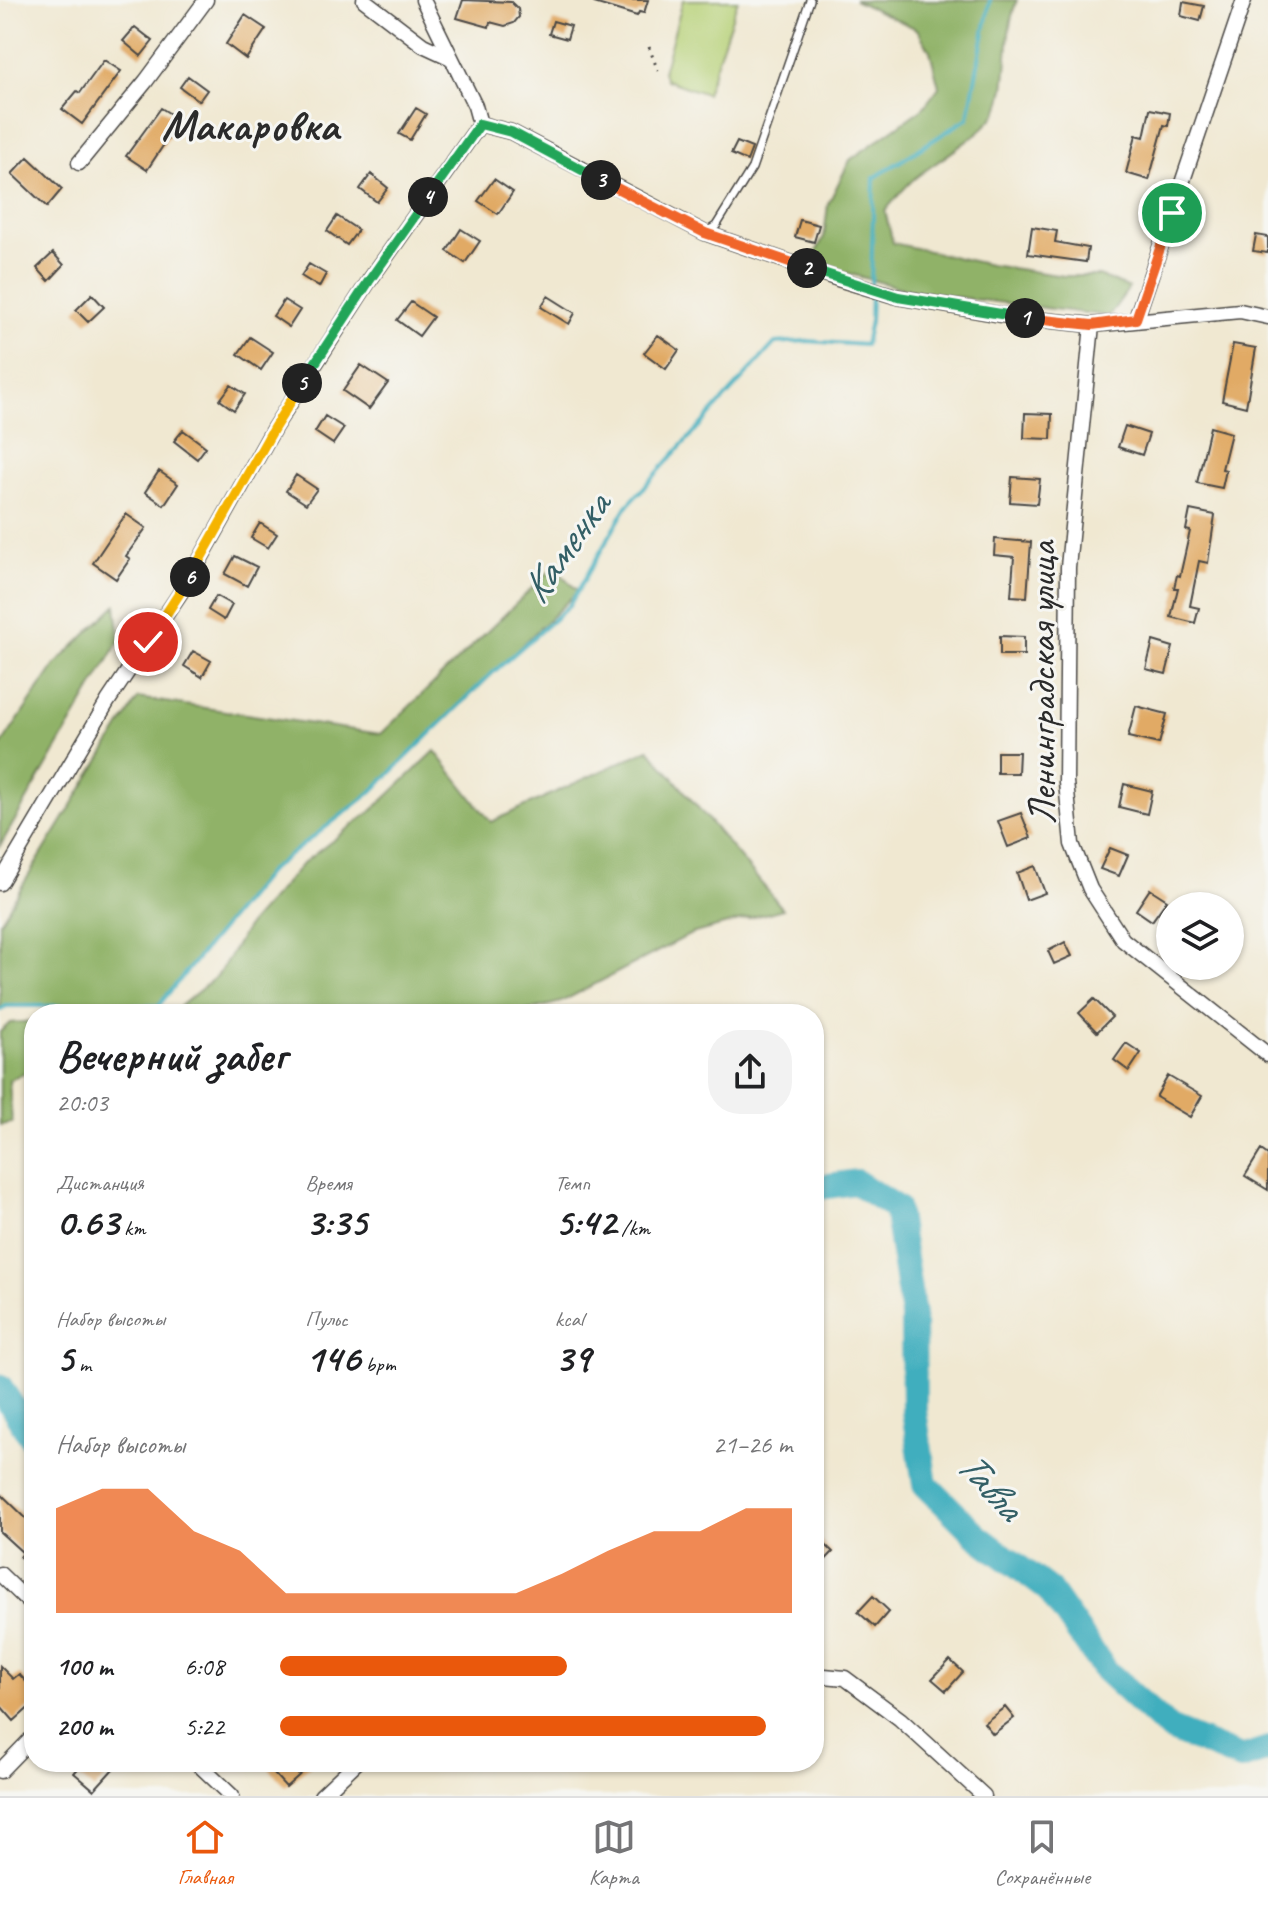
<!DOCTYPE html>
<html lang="ru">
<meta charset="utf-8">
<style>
:root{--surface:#fff;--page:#f2f2f2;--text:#202124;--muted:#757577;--line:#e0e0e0;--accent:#ea580c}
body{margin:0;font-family:Caveat,sans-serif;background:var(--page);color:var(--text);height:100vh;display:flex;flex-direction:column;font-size:30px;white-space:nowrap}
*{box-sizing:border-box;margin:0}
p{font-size:26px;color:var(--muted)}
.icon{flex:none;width:44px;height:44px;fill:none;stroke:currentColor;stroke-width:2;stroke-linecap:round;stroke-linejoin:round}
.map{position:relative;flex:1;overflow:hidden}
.sheet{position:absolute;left:24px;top:1004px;width:800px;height:768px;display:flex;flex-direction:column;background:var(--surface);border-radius:32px;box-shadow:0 2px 6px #0004}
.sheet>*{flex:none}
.fabs{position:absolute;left:1156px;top:892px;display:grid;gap:16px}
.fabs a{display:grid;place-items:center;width:88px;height:88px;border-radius:50%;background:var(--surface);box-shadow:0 2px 6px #0004;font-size:40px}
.pin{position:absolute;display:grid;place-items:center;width:68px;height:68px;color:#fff;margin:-34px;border:4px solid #fff;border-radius:50%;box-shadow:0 2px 8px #0007}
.km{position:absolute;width:40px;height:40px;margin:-20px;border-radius:50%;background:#222;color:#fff;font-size:22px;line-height:40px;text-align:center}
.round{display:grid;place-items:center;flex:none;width:84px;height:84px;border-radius:32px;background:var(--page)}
.headline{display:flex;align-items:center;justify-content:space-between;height:136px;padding:0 32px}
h1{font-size:44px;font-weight:600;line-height:60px}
.figures{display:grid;grid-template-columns:repeat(3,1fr);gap:12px;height:136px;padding:8px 32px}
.figures div{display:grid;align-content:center}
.figures b{font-size:40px;font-weight:600}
.figures small{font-size:22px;font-weight:400}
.figures p{font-size:22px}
.chart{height:224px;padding:16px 32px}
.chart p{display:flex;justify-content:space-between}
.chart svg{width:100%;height:144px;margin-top:8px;fill:var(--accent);opacity:.7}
ul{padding:0 32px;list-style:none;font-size:26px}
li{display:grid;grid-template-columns:128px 96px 1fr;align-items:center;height:60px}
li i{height:20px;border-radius:10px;background:var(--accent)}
.tabs{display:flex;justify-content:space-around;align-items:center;height:112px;border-top:2px solid var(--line);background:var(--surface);font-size:22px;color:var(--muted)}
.tabs a{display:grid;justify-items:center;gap:4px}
.tabs .on{color:var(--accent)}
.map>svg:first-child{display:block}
</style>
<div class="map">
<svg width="1268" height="1796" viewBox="0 0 1268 1796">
<rect width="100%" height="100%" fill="#f6f6f2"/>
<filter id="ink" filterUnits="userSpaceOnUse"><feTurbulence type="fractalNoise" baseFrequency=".0125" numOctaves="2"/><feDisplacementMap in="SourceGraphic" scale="16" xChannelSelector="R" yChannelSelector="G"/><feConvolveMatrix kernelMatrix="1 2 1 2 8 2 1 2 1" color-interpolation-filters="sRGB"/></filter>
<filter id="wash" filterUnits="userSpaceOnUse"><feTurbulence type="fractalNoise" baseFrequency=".006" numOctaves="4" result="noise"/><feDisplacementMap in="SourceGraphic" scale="32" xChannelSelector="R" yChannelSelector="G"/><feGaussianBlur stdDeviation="1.8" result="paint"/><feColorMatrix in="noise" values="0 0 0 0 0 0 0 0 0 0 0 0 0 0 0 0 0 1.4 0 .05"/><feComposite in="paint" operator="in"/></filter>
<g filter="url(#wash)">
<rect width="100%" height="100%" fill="#f0e8d1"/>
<!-- green -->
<path fill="#b6d076" stroke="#707e50" stroke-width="2" d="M 683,0 L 738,0 L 706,94 L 666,80 L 663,72 Z"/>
<!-- forest -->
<path fill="#90b267" stroke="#5e6e49" stroke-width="2" d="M 854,0 L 1017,0 C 1003,34 1011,73 999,108 C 991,129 937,161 919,175 C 906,184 896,199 885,211 L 893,243 L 990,265 L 1064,276 L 1099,276 L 1129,288 L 1109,316 L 916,292 L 810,263 L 824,237 L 828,204 L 850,160 L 923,108 L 939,87 L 930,51 L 917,29 Z
M 554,567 L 578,591 L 369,794 L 270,870 L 158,1006 L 6,1006 L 0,1010 L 0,922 L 138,698 L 381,734 Z
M 116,605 L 120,640 L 0,846 L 0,747 L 55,665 Z
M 649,749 L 783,909 L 691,934 L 561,1002 L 514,1014 L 143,1014 L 173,1012 L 218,975 L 249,924 L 303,863 L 374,809 L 435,751 L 491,822 Z
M 34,1021 L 34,1068 L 9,1080 L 12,1123 L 0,1125 L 0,1032 L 10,1023 Z"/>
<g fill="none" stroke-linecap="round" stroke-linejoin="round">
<!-- stream -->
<path stroke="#40aebe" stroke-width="4" d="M 871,284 L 874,178 L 968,118 L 990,0
M 0,1010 L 6,1006 L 158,1006 L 270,870 L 369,794 L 489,676 L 569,606 L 627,506 L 775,343 L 807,341 L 865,345 L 870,321 L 871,293"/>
<!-- river -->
<path stroke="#40aebe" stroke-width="26" d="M 814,1188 L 856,1182 L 896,1208 L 913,1315 L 914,1411 L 925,1484 L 977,1536 L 1049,1590 L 1105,1670 L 1169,1729 L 1241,1758 L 1268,1749
M 0,1387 L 34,1441"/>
</g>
<g id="blocks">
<!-- building -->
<path fill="#e1aa65" d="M 463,0 L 511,2 L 518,9 L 519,17 L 514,23 L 505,26 L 490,22 L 489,27 L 457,18 Z
M 594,0 L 648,0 L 644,13 L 639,12 L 637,16 L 594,3 Z
M 1183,2 L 1204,6 L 1200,21 L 1181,16 Z
M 245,15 L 266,29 L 246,59 L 226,44 Z
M 553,21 L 571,26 L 567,39 L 549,34 Z
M 135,27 L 153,41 L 141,56 L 123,41 Z
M 104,60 L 121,71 L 82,124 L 62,109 L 77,91 L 80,93 Z
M 188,76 L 207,90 L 199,101 L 180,87 Z
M 161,108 L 180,120 L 147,170 L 126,156 Z
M 416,108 L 426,114 L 410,140 L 399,134 Z
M 1150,109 L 1170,113 L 1168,126 L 1164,125 L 1149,180 L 1126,173 L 1136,135 L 1144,137 Z
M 737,142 L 752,148 L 747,161 L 731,154 Z
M 28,157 L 62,189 L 47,207 L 12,174 Z
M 371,174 L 388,188 L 377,202 L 360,189 Z
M 494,179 L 513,192 L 498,214 L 478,201 Z
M 337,216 L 358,230 L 347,245 L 327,231 Z
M 800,220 L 819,225 L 814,242 L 795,237 Z
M 1032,227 L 1057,231 L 1055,242 L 1088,248 L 1086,262 L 1028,254 Z
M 461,229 L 480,241 L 465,263 L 447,251 Z
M 1256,235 L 1268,237 L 1268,253 L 1253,251 Z
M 53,253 L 64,265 L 49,281 L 37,268 Z
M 309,264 L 326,274 L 319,287 L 301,276 Z
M 92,294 L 104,307 L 88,322 L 76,310 Z
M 548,296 L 575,313 L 569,324 L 541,307 Z
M 284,300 L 300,310 L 289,327 L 273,316 Z
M 411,302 L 433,317 L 419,336 L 397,320 Z
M 658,335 L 679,350 L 666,369 L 644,353 Z
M 250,337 L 273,352 L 261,370 L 238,354 Z
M 1233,344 L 1256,348 L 1246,407 L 1222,401 Z
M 361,365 L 388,383 L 369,409 L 343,391 Z
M 231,385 L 245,394 L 234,410 L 220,400 Z
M 1025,413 L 1052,414 L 1051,439 L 1024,438 Z
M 325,416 L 344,428 L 333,444 L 315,432 Z
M 1125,426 L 1149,434 L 1142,455 L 1118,447 Z
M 1210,427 L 1231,433 L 1222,469 L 1226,470 L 1222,488 L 1197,483 Z
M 183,430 L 206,447 L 197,459 L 174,441 Z
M 159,471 L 178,484 L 164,505 L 145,492 Z
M 296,475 L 317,489 L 306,504 L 286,491 Z
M 1012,477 L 1040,479 L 1037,504 L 1010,502 Z
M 1190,510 L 1215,515 L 1208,563 L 1199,561 L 1190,606 L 1199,608 L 1195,623 L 1171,617 L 1178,588 L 1174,588 L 1177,575 L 1180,576 L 1190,531 L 1186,530 Z
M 126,514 L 146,528 L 126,556 L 130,559 L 116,579 L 93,563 Z
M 260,523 L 277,534 L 268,548 L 251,538 Z
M 995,539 L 1031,542 L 1027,597 L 1011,596 L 1014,557 L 994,555 Z
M 235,556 L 257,567 L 247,586 L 225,574 Z
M 216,596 L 232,605 L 224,620 L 208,610 Z
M 1000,636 L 1024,637 L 1024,655 L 1000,655 Z
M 1153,641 L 1173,647 L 1166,674 L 1146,669 Z
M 193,651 L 211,661 L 202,677 L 184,666 Z
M 1136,706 L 1167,714 L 1159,744 L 1128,737 Z
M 997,752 L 1019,752 L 1018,773 L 997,773 Z
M 1124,784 L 1152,791 L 1147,814 L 1119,807 Z
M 1021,813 L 1031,838 L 1008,847 L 998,821 Z
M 1110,848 L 1128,855 L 1119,876 L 1100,869 Z
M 1035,866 L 1045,893 L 1026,900 L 1017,873 Z
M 1150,889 L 1167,900 L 1152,921 L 1136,910 Z
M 1065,942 L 1072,956 L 1054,964 L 1048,951 Z
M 1094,999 L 1112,1017 L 1097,1032 L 1079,1013 Z
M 1126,1043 L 1141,1053 L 1129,1071 L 1114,1060 Z
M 1168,1076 L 1202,1096 L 1190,1117 L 1156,1097 Z
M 1261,1150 L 1268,1155 L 1268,1190 L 1245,1176 Z
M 0,1493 L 34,1526 L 34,1569 L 20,1557 L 23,1553 L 0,1532 Z
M 814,1534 L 833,1552 L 814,1572 Z
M 873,1596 L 889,1611 L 875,1627 L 858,1612 Z
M 950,1660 L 963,1672 L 946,1691 L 932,1679 Z
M 0,1666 L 13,1679 L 19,1674 L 34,1690 L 34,1703 L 14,1721 L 0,1705 Z
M 1005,1707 L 1014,1718 L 993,1734 L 984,1723 Z
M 84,1762 L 105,1762 L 113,1769 L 94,1790 L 74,1773 Z
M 263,1762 L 314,1762 L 286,1787 Z"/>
</g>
</g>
<g filter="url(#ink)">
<use href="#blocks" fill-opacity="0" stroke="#494744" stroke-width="2"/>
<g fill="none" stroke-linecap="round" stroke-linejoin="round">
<!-- lane casing -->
<g stroke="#494744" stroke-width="10">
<path id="lane" d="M 707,232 L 716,226 L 752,168 L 810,0"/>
</g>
<!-- street casing -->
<g stroke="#494744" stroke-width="17">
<path id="street" d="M 364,0 L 423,45 L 451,58
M 423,0 L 475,106 L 480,124
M 480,124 L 511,132 L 705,233 L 838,279 L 898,297 L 1014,317 L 1092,325 L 1240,311 L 1268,317
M 79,163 L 146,81 L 206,0
M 1136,319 L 1244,0
M 1092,325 L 1068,567 L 1066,782 L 1072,844 L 1090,889 L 1123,940 L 1268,1055
M 0,883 L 108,701 L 187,583 L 274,428 L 369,281 L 480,124
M 0,1574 L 34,1607
M 814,1675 L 845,1678 L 900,1719 L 984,1796
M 196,1762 L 232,1796
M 0,1771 L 34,1736
M 321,1796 L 357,1762"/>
</g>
<!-- path -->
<path stroke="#494744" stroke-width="3" stroke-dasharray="2 6" stroke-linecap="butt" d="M 649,47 L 658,71"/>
<!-- lane -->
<use href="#lane" stroke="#fff" stroke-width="7"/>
<!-- street -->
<use href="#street" stroke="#fff" stroke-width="14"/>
</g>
</g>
<g fill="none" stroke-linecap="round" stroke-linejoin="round" filter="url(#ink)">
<!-- split-1 casing -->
<g stroke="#fff" stroke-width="16">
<path id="split-1" d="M 1025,318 L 1092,325 L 1136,319 L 1172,213"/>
</g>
<!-- split-2 casing -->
<g stroke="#fff" stroke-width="16">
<path id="split-2" d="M 807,268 L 898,297 L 1025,318"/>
</g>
<!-- split-3 casing -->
<g stroke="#fff" stroke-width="16">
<path id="split-3" d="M 601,180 L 705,233 L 807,268"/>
</g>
<!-- split-4 casing -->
<g stroke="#fff" stroke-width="16">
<path id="split-4" d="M 428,197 L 480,124 L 511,132 L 601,180"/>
</g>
<!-- split-5 casing -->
<g stroke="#fff" stroke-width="16">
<path id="split-5" d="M 302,383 L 369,281 L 428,197"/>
</g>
<!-- split-6 casing -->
<g stroke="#fff" stroke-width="16">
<path id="split-6" d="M 190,577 L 274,428 L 302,383"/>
</g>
<!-- split-7 casing -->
<g stroke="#fff" stroke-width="16">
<path id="split-7" d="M 148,642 L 190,577"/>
</g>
<!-- split-1 -->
<use href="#split-1" stroke="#f0652b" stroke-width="10"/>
<!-- split-2 -->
<use href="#split-2" stroke="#22a559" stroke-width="10"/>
<!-- split-3 -->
<use href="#split-3" stroke="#f0652b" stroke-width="10"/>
<!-- split-4 -->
<use href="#split-4" stroke="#22a559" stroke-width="10"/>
<!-- split-5 -->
<use href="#split-5" stroke="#22a559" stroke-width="10"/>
<!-- split-6 -->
<use href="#split-6" stroke="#f5b400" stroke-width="10"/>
<!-- split-7 -->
<use href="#split-7" stroke="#f5b400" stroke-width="10"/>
</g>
<g text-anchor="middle" stroke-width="6" stroke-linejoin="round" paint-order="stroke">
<!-- street labels -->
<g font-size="40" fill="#2b2b2b" stroke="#f6f6f2">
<text transform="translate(1041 683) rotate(-90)" y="14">Ленинградская улица</text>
</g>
<!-- water labels -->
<g font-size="42" font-style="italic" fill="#335f66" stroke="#f6f6f2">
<text transform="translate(564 547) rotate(-55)" y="15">Каменка</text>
<text transform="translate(991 1484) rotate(48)" y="15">Тавла</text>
</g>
<!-- quarter labels -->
<g font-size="44" font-weight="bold" fill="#2b2b2b" stroke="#f6f6f2">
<text x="250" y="140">Макаровка</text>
</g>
</g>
</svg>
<div class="fabs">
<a><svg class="icon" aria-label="layers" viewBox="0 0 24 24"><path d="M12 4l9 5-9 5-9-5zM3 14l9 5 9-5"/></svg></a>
</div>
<div class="pin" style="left:1172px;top:213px;background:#1e9e55"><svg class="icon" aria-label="arrive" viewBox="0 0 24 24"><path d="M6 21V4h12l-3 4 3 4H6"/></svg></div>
<div class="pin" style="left:148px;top:642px;background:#d93025"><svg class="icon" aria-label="check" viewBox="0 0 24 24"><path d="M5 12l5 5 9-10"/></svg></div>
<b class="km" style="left:1025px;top:318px">1</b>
<b class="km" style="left:807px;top:268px">2</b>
<b class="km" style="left:601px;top:180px">3</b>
<b class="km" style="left:428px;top:197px">4</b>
<b class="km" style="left:302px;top:383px">5</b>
<b class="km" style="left:190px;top:577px">6</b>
<section class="sheet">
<div class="headline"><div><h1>Вечерний забег</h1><p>20:03</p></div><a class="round"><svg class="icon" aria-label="share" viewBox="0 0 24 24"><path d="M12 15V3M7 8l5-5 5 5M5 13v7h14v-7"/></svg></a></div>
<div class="figures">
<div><p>Дистанция</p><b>0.63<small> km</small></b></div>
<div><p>Время</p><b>3:35</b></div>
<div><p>Темп</p><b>5:42<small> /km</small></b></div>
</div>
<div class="figures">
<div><p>Набор высоты</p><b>5<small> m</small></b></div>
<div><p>Пульс</p><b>146<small> bpm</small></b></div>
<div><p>kcal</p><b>39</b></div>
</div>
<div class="chart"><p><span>Набор высоты</span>21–26 m</p>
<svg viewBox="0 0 160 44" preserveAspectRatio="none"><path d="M0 44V12L10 6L20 6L30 19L40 25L50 38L60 38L70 38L80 38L90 38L100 38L110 32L120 25L130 19L140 19L150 12L160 12V44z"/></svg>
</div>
<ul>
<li><b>100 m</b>6:08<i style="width:56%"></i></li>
<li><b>200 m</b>5:22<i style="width:95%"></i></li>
</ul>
</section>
</div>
<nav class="tabs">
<a class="on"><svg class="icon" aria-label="home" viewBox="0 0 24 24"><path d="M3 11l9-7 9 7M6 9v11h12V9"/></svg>Главная</a>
<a><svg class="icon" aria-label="map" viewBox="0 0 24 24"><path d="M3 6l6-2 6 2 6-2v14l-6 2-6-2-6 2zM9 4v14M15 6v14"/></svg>Карта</a>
<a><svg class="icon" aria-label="saved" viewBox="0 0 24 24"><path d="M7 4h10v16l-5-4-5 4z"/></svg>Сохранённые</a>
</nav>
